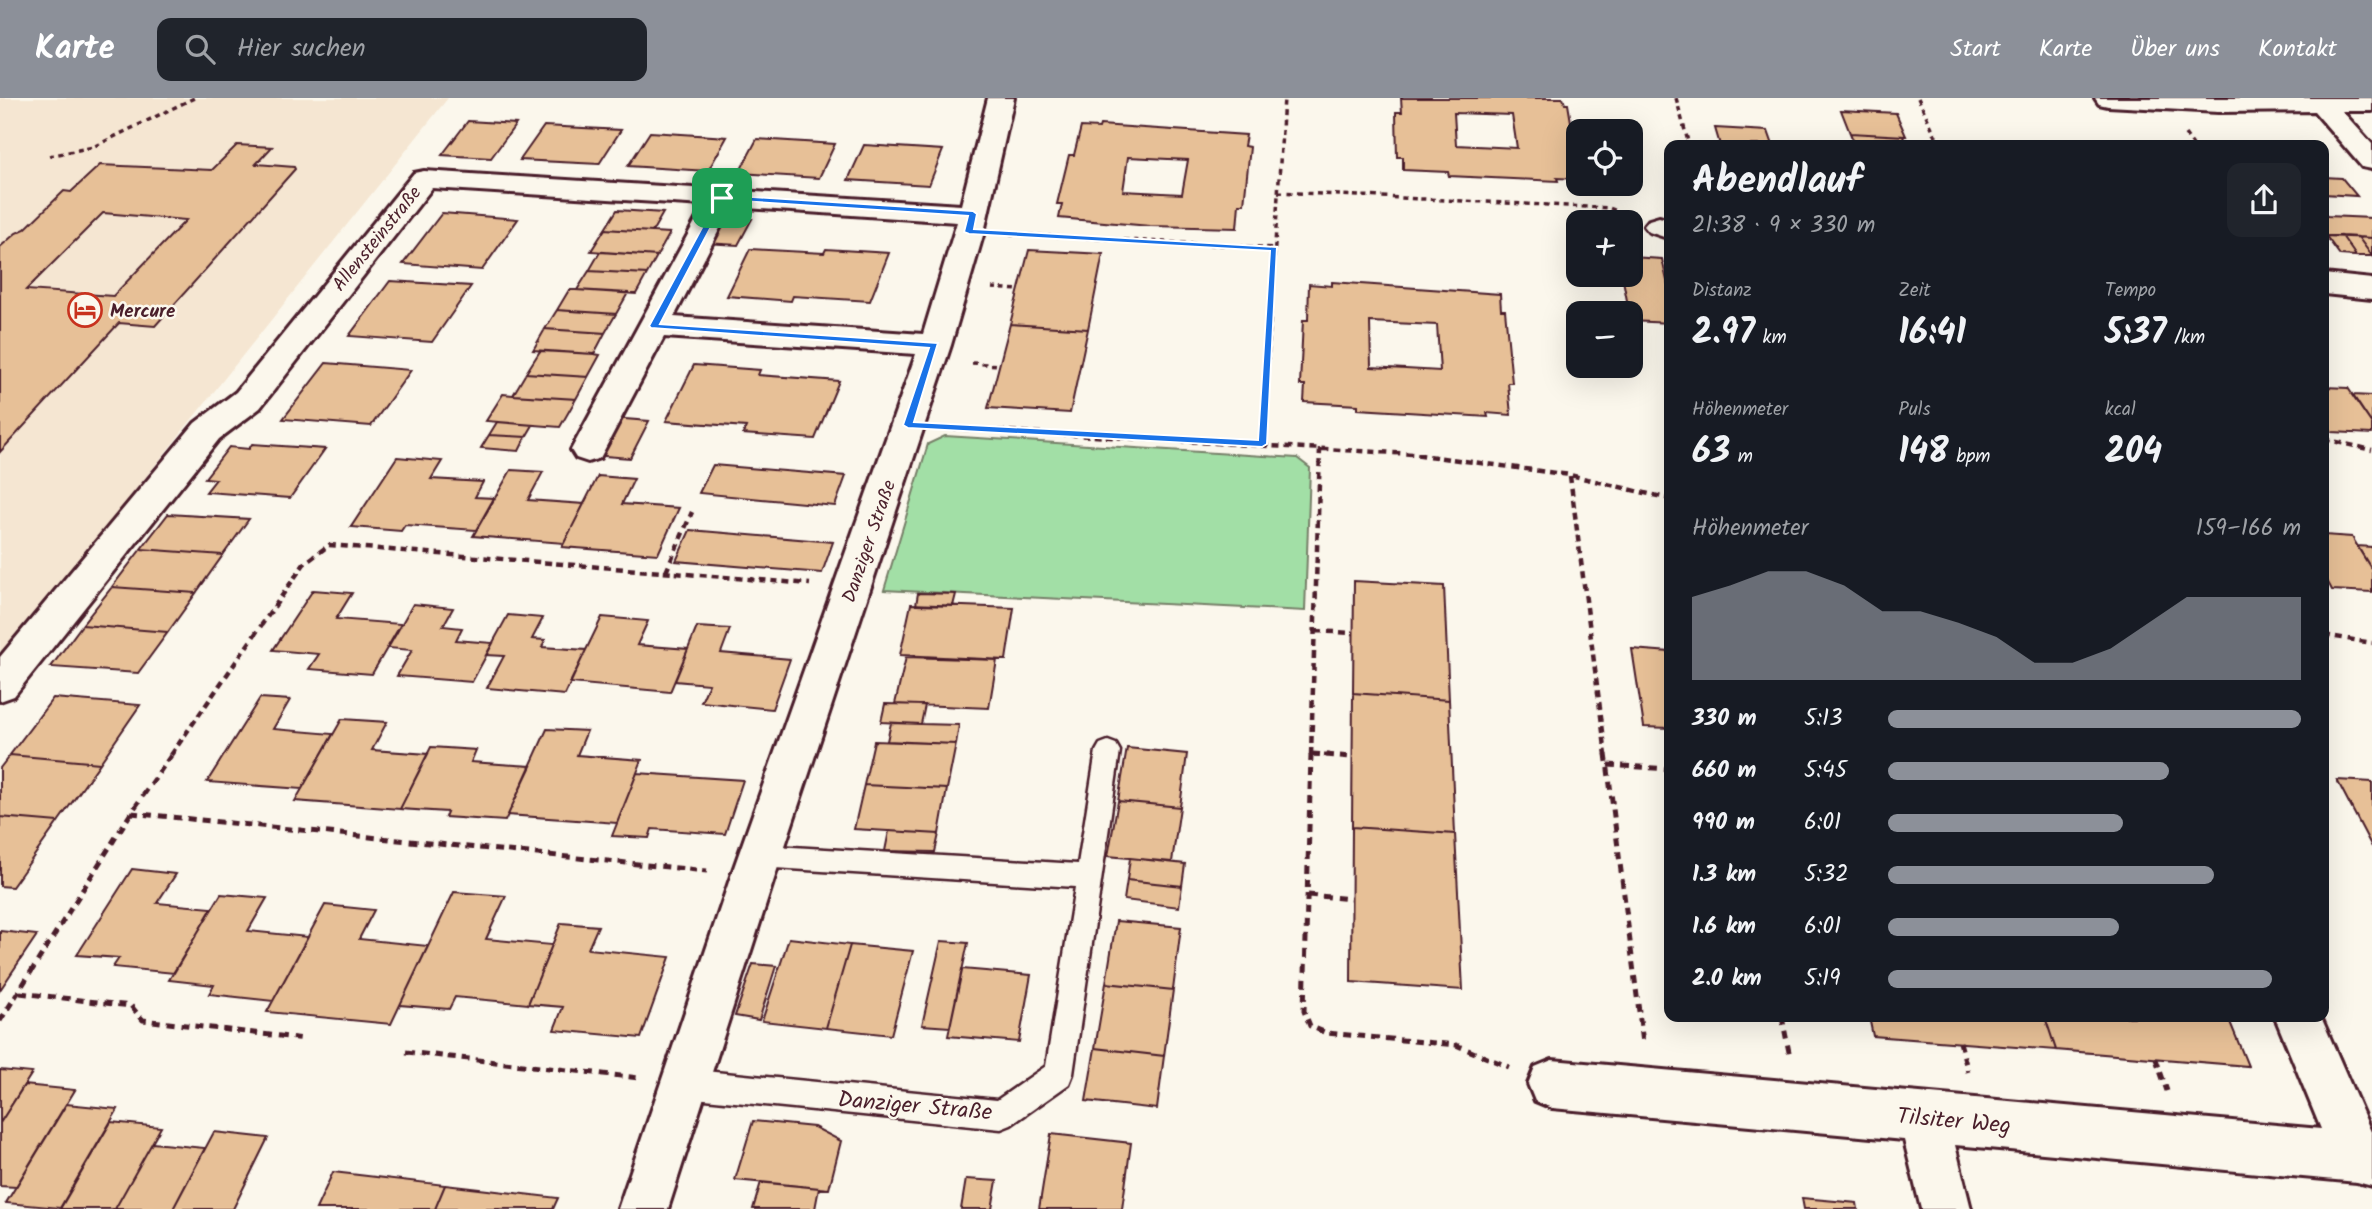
<!DOCTYPE html>
<html lang="de">
<meta charset="utf-8">
<style>
:root{--surface:#171b24;--page:#20242c;--text:#f1f3f6;--muted:#9ea1a6;--accent:#8c9099}
body{margin:0;font-family:Kalam,sans-serif;background:var(--page);color:var(--text);height:100vh;display:flex;flex-direction:column;font-size:26px;white-space:nowrap}
*{box-sizing:border-box;margin:0}
p{font-size:23px;color:var(--muted)}
.icon{flex:none;width:38px;height:38px;fill:none;stroke:currentColor;stroke-width:2;stroke-linecap:round;stroke-linejoin:round}
.map{position:relative;flex:1;overflow:hidden}
.drawer{position:absolute;left:1664px;top:42px;width:665px;height:882px;display:flex;flex-direction:column;background:var(--surface);border-radius:14px;box-shadow:0 7px 28px #0002}
.drawer>*{flex:none}
.controls{position:absolute;left:1566px;top:21px;display:grid;gap:14px}
.controls a{display:grid;place-items:center;width:77px;height:77px;border-radius:14px;background:var(--surface);box-shadow:0 7px 28px #0002;font-size:35px}
.pin{position:absolute;display:grid;place-items:center;width:60px;height:60px;color:#fff;margin:-30px;border-radius:14px;box-shadow:0 4px 10px #0006}
.round{display:grid;place-items:center;flex:none;width:74px;height:74px;border-radius:14px;background:var(--page)}
.headline{display:flex;align-items:center;justify-content:space-between;height:119px;padding:0 28px}
h1{font-size:38px;font-weight:800;line-height:52px}
.stats{display:grid;grid-template-columns:repeat(3,1fr);gap:10px;height:119px;padding:7px 28px}
.stats div{display:grid;align-content:center}
.stats b{font-size:35px;font-weight:800}
.stats small{font-size:19px;font-weight:400}
.stats p{font-size:19px}
.chart{height:196px;padding:14px 28px}
.chart p{display:flex;justify-content:space-between}
.chart svg{width:100%;height:126px;margin-top:7px;fill:var(--accent);opacity:.7}
ul{padding:0 28px;list-style:none;font-size:23px}
li{display:grid;grid-template-columns:112px 84px 1fr;align-items:center;height:52px}
li i{height:18px;border-radius:9px;background:var(--accent)}
header{display:flex;align-items:center;gap:42px;box-sizing:border-box;height:98px;padding:0 35px;background:var(--accent);color:#fff}
header strong{font-size:33px}
nav{display:flex;gap:38px;margin-inline-start:auto;font-size:24px}
.search{width:490px;height:63px;background:var(--page);display:flex;align-items:center;gap:18px;box-sizing:border-box;padding:0 24px;border-radius:14px;color:var(--muted);font-size:26px}
.map>svg:first-child{display:block}
</style>
<header>
<strong>Karte</strong>
<div class="search"><svg class="icon" aria-label="search" viewBox="0 0 24 24"><circle cx="10" cy="10" r="6"/><path d="M15 15l6 6"/></svg>Hier suchen</div>
<nav><a>Start</a><a>Karte</a><a>Über uns</a><a>Kontakt</a></nav>
</header>
<div class="map">
<svg width="2372" height="1111" viewBox="0 0 2372 1111">
<rect width="100%" height="100%" fill="#fbf7ec"/>
<filter id="ink" filterUnits="userSpaceOnUse"><feTurbulence type="fractalNoise" baseFrequency=".0143" numOctaves="2"/><feDisplacementMap in="SourceGraphic" scale="14" xChannelSelector="R" yChannelSelector="G"/><feConvolveMatrix kernelMatrix="1 2 1 2 8 2 1 2 1" color-interpolation-filters="sRGB"/></filter>
<g filter="url(#ink)">
<!-- built -->
<path fill="#f5e6d2" d="M 0,0 L 448,0 L 0,562 Z"/>
<!-- green -->
<path fill="#a2dfa6" stroke="#767f68" stroke-width="2" d="M 945,338 L 1297,360 L 1310,370 L 1305,513 L 884,492 L 928,346 Z"/>
<!-- building -->
<path fill="#e7c097" stroke="#4a1f2b" stroke-width="2" fill-rule="evenodd" d="M 1401,0 L 1563,0 L 1565,6 L 1568,6 L 1577,59 L 1573,59 L 1577,81 L 1557,80 L 1558,83 L 1449,78 L 1448,74 L 1403,72 L 1403,59 L 1397,59 L 1396,14 L 1402,14 ZM 1454,15 L 1512,17 L 1517,50 L 1456,47 Z
M 1841,12 L 1896,15 L 1906,38 L 1850,35 Z
M 468,23 L 516,26 L 491,60 L 442,57 Z
M 1100,27 L 1246,37 L 1244,48 L 1250,49 L 1244,106 L 1239,106 L 1237,130 L 1150,128 L 1059,120 L 1062,106 L 1057,106 L 1069,57 L 1074,57 L 1081,29 L 1099,30 ZM 1128,59 L 1188,62 L 1182,96 L 1123,93 Z
M 544,28 L 621,32 L 599,66 L 520,62 Z
M 1715,30 L 1768,33 L 1773,47 L 1720,47 Z
M 650,34 L 727,39 L 708,73 L 628,68 Z
M 1850,35 L 1903,38 L 1907,47 L 1855,47 Z
M 757,41 L 835,46 L 819,80 L 739,75 Z
M 1969,42 L 2022,44 L 2024,47 L 1972,47 Z
M 237,47 L 272,49 L 256,66 L 294,69 L 295,71 L 155,228 L 119,225 L 0,354 L 0,149 L 16,135 L 25,131 L 64,93 L 71,94 L 100,67 L 212,72 ZM 103,115 L 186,122 L 113,198 L 26,192 Z
M 864,47 L 943,52 L 929,87 L 848,82 Z
M 2324,79 L 2342,80 L 2357,98 L 2324,96 Z
M 617,112 L 663,115 L 652,134 L 605,131 Z
M 2324,114 L 2327,118 L 2372,120 L 2372,140 L 2324,138 Z
M 442,115 L 518,121 L 482,172 L 403,166 Z
M 720,119 L 752,121 L 738,147 L 706,145 Z
M 605,131 L 652,134 L 670,135 L 657,158 L 591,153 Z
M 2326,138 L 2342,138 L 2356,158 L 2340,157 Z
M 2342,138 L 2358,139 L 2372,158 L 2356,158 Z
M 2358,139 L 2372,140 L 2372,158 Z
M 750,151 L 824,155 L 826,151 L 889,155 L 870,203 L 793,198 L 791,203 L 727,198 Z
M 1029,152 L 1103,156 L 1088,231 L 1010,226 Z
M 600,154 L 657,158 L 647,176 L 589,173 Z
M 1631,159 L 1662,161 L 1670,196 L 1670,225 L 1631,223 L 1622,177 L 1631,177 Z
M 589,173 L 647,176 L 636,196 L 577,192 Z
M 390,183 L 471,188 L 432,244 L 349,238 Z
M 1332,184 L 1500,196 L 1501,212 L 1505,212 L 1512,285 L 1508,285 L 1511,317 L 1487,315 L 1488,319 L 1358,311 L 1358,307 L 1304,304 L 1305,287 L 1300,287 L 1303,222 L 1308,222 L 1309,186 L 1332,188 ZM 1370,224 L 1437,227 L 1440,273 L 1371,269 Z
M 569,192 L 577,192 L 628,195 L 616,216 L 557,212 Z
M 557,212 L 616,216 L 605,235 L 545,231 Z
M 1010,226 L 1088,231 L 1070,315 L 988,310 Z
M 545,231 L 605,235 L 594,256 L 533,252 Z
M 540,253 L 594,256 L 600,257 L 588,279 L 526,275 Z
M 326,265 L 411,272 L 371,328 L 283,321 Z
M 694,267 L 760,272 L 758,277 L 839,283 L 815,341 L 743,336 L 746,329 L 666,323 Z
M 526,275 L 588,279 L 576,301 L 513,297 Z
M 2324,289 L 2348,290 L 2372,326 L 2372,336 L 2332,334 L 2324,321 Z
M 503,296 L 513,297 L 576,301 L 560,329 L 486,323 Z
M 2352,297 L 2372,298 L 2372,326 Z
M 612,320 L 649,323 L 630,360 L 592,357 Z
M 497,324 L 533,327 L 526,339 L 489,337 Z
M 489,337 L 526,339 L 519,353 L 481,350 Z
M 252,346 L 325,351 L 290,400 L 206,394 L 216,381 L 205,380 L 229,349 L 249,351 Z
M 397,359 L 442,363 L 431,381 L 483,384 L 475,399 L 494,400 L 476,432 L 405,427 L 401,433 L 351,429 Z
M 713,367 L 846,378 L 835,408 L 699,395 Z
M 511,372 L 543,374 L 528,402 L 584,406 L 564,445 L 473,438 Z
M 598,378 L 634,381 L 622,406 L 679,410 L 658,456 L 562,449 Z
M 168,416 L 249,421 L 223,457 L 141,451 Z
M 690,432 L 833,444 L 822,475 L 676,463 Z
M 2324,437 L 2352,439 L 2372,472 L 2372,494 L 2332,492 L 2324,477 Z
M 2357,448 L 2372,449 L 2372,472 Z
M 141,451 L 223,457 L 196,495 L 112,489 Z
M 1354,483 L 1444,488 L 1449,602 L 1353,595 Z
M 112,489 L 196,495 L 168,534 L 82,527 Z
M 313,492 L 352,495 L 336,521 L 401,526 L 372,576 L 309,571 L 319,556 L 273,552 Z
M 918,495 L 956,496 L 953,508 L 916,507 Z
M 413,506 L 453,510 L 443,528 L 462,530 L 456,542 L 493,545 L 472,584 L 397,578 L 412,552 L 388,550 Z
M 911,506 L 1014,510 L 1006,562 L 900,557 Z
M 508,517 L 543,520 L 532,541 L 545,542 L 542,549 L 586,552 L 565,597 L 487,590 L 504,558 L 486,557 Z
M 602,519 L 648,523 L 637,547 L 688,551 L 670,594 L 570,585 Z
M 82,527 L 168,534 L 138,575 L 51,569 Z
M 697,529 L 730,531 L 721,555 L 790,561 L 772,611 L 701,604 L 709,586 L 675,583 Z
M 1632,551 L 1670,554 L 1670,630 L 1644,629 Z
M 906,559 L 997,562 L 989,610 L 895,606 Z
M 1353,595 L 1449,602 L 1455,736 L 1352,729 Z
M 53,600 L 140,607 L 100,665 L 10,657 Z
M 260,600 L 290,602 L 273,631 L 333,636 L 302,691 L 207,684 Z
M 885,606 L 925,607 L 921,626 L 881,624 Z
M 342,621 L 387,624 L 372,652 L 428,656 L 400,711 L 295,703 Z
M 891,625 L 921,626 L 959,627 L 956,646 L 887,643 Z
M 547,631 L 587,633 L 577,657 L 642,662 L 617,725 L 508,717 Z
M 874,643 L 956,646 L 947,691 L 864,687 Z
M 431,649 L 476,652 L 471,664 L 531,668 L 505,723 L 445,719 L 447,714 L 400,711 Z
M 1127,650 L 1187,656 L 1180,709 L 1118,703 Z
M 10,657 L 100,665 L 58,724 L 0,719 L 0,670 Z
M 637,675 L 743,682 L 725,736 L 652,731 L 649,740 L 612,738 Z
M 2337,682 L 2372,684 L 2372,749 Z
M 864,687 L 947,691 L 939,736 L 854,731 Z
M 1118,703 L 1180,709 L 1172,764 L 1108,758 Z
M 0,719 L 58,724 L 12,789 L 0,788 Z
M 1352,729 L 1455,736 L 1463,892 L 1351,884 Z
M 889,733 L 939,736 L 935,754 L 885,753 Z
M 1130,760 L 1185,766 L 1182,788 L 1127,782 Z
M 132,771 L 176,776 L 157,805 L 212,810 L 174,875 L 113,869 L 119,860 L 77,857 Z
M 1127,782 L 1182,788 L 1179,809 L 1124,802 Z
M 454,794 L 506,798 L 486,841 L 552,847 L 528,906 L 455,899 L 449,911 L 400,907 Z
M 221,796 L 267,800 L 248,833 L 308,839 L 273,903 L 209,896 L 214,887 L 169,882 Z
M 325,807 L 374,812 L 359,841 L 428,848 L 391,926 L 267,914 Z
M 1116,823 L 1181,829 L 1173,892 L 1106,885 Z
M 561,825 L 598,828 L 588,851 L 670,859 L 641,940 L 554,932 L 563,909 L 528,906 Z
M 0,833 L 37,837 L 0,892 Z
M 789,840 L 850,847 L 826,930 L 762,923 Z
M 941,843 L 968,845 L 950,929 L 922,927 Z
M 850,847 L 913,853 L 891,937 L 826,930 Z
M 753,866 L 776,868 L 759,922 L 735,918 Z
M 962,871 L 1031,877 L 1019,944 L 948,938 Z
M 1106,885 L 1173,892 L 1164,958 L 1095,950 Z
M 1869,919 L 2045,919 L 2056,952 L 1873,938 Z
M 2045,919 L 2228,919 L 2248,968 L 2056,952 Z
M 1095,950 L 1164,958 L 1157,1011 L 1086,1003 Z
M 0,972 L 32,975 L 0,1025 Z
M 24,987 L 75,992 L 16,1089 L 0,1088 L 0,1025 Z
M 66,1006 L 118,1011 L 60,1110 L 6,1105 Z
M 753,1023 L 814,1029 L 841,1043 L 829,1091 L 735,1082 Z
M 111,1024 L 161,1029 L 115,1111 L 60,1111 Z
M 214,1034 L 268,1040 L 233,1111 L 173,1111 Z
M 1051,1036 L 1131,1045 L 1122,1111 L 1039,1111 Z
M 152,1045 L 205,1050 L 173,1111 L 115,1111 Z
M 333,1074 L 445,1087 L 435,1111 L 316,1111 Z
M 966,1081 L 997,1083 L 992,1111 L 961,1111 Z
M 761,1084 L 819,1090 L 815,1111 L 753,1111 Z
M 445,1087 L 558,1100 L 553,1111 L 435,1111 Z
M 1802,1100 L 1857,1105 L 1858,1111 L 1804,1111 Z"/>
<g fill="none" stroke-linecap="round" stroke-linejoin="round">
<!-- service casing -->
<g stroke="#4a1f2b" stroke-width="5">
<path id="service" d="M 1108,643 L 1116,646 L 1120,653 L 1073,976 L 1069,986 L 1011,1027 L 1001,1031 L 685,999 L 675,995 L 671,985 L 675,975 L 685,971 L 997,1002 L 1046,968 L 1075,789 L 759,769 L 750,766 L 746,758 L 750,750 L 759,747 L 1078,766 L 1096,653 L 1100,646 Z"/>
</g>
<!-- minor casing -->
<g stroke="#4a1f2b" stroke-width="6">
<path id="minor" d="M 988,0 L 1014,0 L 984,134 L 951,247 L 775,778 L 668,1111 L 618,1111 L 731,778 L 916,256 L 664,239 L 600,360 L 588,364 L 576,360 L 571,352 L 704,107 L 432,90 L 260,310 L 219,341 L 14,598 L 0,603 L 0,559 L 195,325 L 236,294 L 414,75 L 424,73 L 961,107 ZM 731,109 L 957,124 L 923,236 L 674,219 Z
M 2095,0 L 2372,0 L 2372,13 L 2342,13 L 2372,46 L 2372,71 L 2362,69 L 2314,13 L 2218,14 L 2108,8 L 2099,6 Z
M 1659,119 L 1670,122 L 1670,141 L 1649,134 L 1644,128 L 1649,122 Z
M 2324,176 L 2372,181 L 2372,201 L 2324,196 Z
M 2275,919 L 2321,919 L 2372,1036 L 2372,1088 L 2357,1084 L 1955,1047 L 1971,1111 L 1921,1111 L 1904,1042 L 1552,1010 L 1535,1003 L 1528,986 L 1535,969 L 1552,962 L 2321,1031 Z"/>
</g>
<!-- path-far2 -->
<path stroke="#4a1f2b" stroke-width="3.5" stroke-dasharray="5 4.5" stroke-linecap="butt" d="M 1676,0 L 1689,47
M 1918,0 L 1940,47
M 2185,36 L 2193,47
M 49,58 L 93,49 L 194,0
M 1278,94 L 1609,110 L 1625,116
M 1010,136 L 1274,150
M 992,190 L 1019,192
M 972,265 L 999,267
M 1266,293 L 1284,0"/>
<!-- path-far1 -->
<path stroke="#4a1f2b" stroke-width="4.5" stroke-dasharray="7 5" stroke-linecap="butt" d="M 950,330 L 1413,356 L 1570,377 L 1670,401
M 2324,341 L 2372,352
M 1263,346 L 1266,291
M 1570,378 L 1606,657
M 666,474 L 692,414
M 1316,533 L 1353,535
M 2324,537 L 2372,545
M 1312,656 L 1329,657
M 171,657 L 304,466 L 329,447 L 810,486
M 1311,657 L 1320,350"/>
<!-- path -->
<path stroke="#4a1f2b" stroke-width="5" stroke-dasharray="8 6" stroke-linecap="butt" d="M 1311,656 L 1304,913 L 1310,928 L 1326,935 L 1456,947 L 1509,969
M 1312,656 L 1352,659
M 1606,656 L 1643,945
M 1608,667 L 1670,671
M 131,715 L 707,773
M 1308,797 L 1351,801
M 20,895 L 131,908 L 143,922 L 305,941
M 1782,919 L 1790,959
M 0,923 L 131,715 L 172,656
M 1960,944 L 1968,974
M 406,954 L 639,980
M 2156,961 L 2167,993"/>
<!-- service -->
<use href="#service" fill="#fbf7ec" fill-rule="evenodd"/>
<!-- minor -->
<use href="#minor" fill="#fbf7ec" fill-rule="evenodd"/>
</g>
</g>
<!-- route -->
<path fill="#1a73e8" stroke="#fff" stroke-width="2" fill-rule="evenodd" d="M 722,97 L 973,113 L 977,116 L 974,131 L 1277,149 L 1267,346 L 1262,349 L 908,330 L 903,327 L 929,250 L 651,230 L 649,228 L 718,100 ZM 725,102 L 968,118 L 964,134 L 969,136 L 1270,153 L 1258,342 L 914,324 L 938,245 L 660,226 Z"/>
<!-- icons -->
<defs>
<g id="hotel-ring" transform="scale(1.75)"><circle r="9.5" fill="#fbf7ec" stroke="#c8321e" stroke-width="1.5"/><path d="M-6-4.5h1.5V1H6V5H4.5V3h-9V5H-6ZM-4 0a1.8 1.8 0 1 1 3.6 0ZM.5 0V-2.5h3Q6-2.5 6 0Z" fill="#c8321e"/></g>
</defs>
<g fill-rule="evenodd">
<use href="#hotel-ring" x="85" y="212"/>
</g>
<g text-anchor="middle" stroke-width="5" stroke-linejoin="round" paint-order="stroke">
<!-- street labels -->
<g font-size="19" fill="#4a1f2b" stroke="#fbf7ec">
<text transform="translate(376 140) rotate(-51)" y="7">Allensteinstraße</text>
<text transform="translate(868 443) rotate(-71)" y="7">Danziger Straße</text>
</g>
<!-- poi labels -->
<g font-size="19" font-weight="bold" fill="#4a1f2b" stroke="#fbf7ec" text-anchor="start">
<text x="110" y="219">Mercure</text>
</g>
<!-- near-street labels -->
<g font-size="23" fill="#4a1f2b" stroke="#fbf7ec">
<text transform="translate(915 1007) rotate(5)" y="8">Danziger Straße</text>
<text transform="translate(1954 1022) rotate(5)" y="8">Tilsiter Weg</text>
</g>
</g>
</svg>
<div class="controls">
<a><svg class="icon" aria-label="locate" viewBox="0 0 24 24"><circle cx="12" cy="12" r="6"/><path d="M12 2v4M12 18v4M2 12h4M18 12h4"/></svg></a>
<a>+</a>
<a>−</a>
</div>
<div class="pin" style="left:722px;top:100px;background:#1e9e55"><svg class="icon" aria-label="arrive" viewBox="0 0 24 24"><path d="M6 21V4h12l-3 4 3 4H6"/></svg></div>
<section class="drawer">
<div class="headline"><div><h1>Abendlauf</h1><p>21:38 · 9 × 330 m</p></div><a class="round"><svg class="icon" aria-label="share" viewBox="0 0 24 24"><path d="M12 15V3M7 8l5-5 5 5M5 13v7h14v-7"/></svg></a></div>
<div class="stats">
<div><p>Distanz</p><b>2.97<small> km</small></b></div>
<div><p>Zeit</p><b>16:41</b></div>
<div><p>Tempo</p><b>5:37<small> /km</small></b></div>
</div>
<div class="stats">
<div><p>Höhenmeter</p><b>63<small> m</small></b></div>
<div><p>Puls</p><b>148<small> bpm</small></b></div>
<div><p>kcal</p><b>204</b></div>
</div>
<div class="chart"><p><span>Höhenmeter</span>159–166 m</p>
<svg viewBox="0 0 160 44" preserveAspectRatio="none"><path d="M0 44V15L10 11L20 6L30 6L40 11L50 20L60 20L70 24L80 29L90 38L100 38L110 33L120 24L130 15L140 15L150 15L160 15V44z"/></svg>
</div>
<ul>
<li><b>330 m</b>5:13<i style="width:100%"></i></li>
<li><b>660 m</b>5:45<i style="width:68%"></i></li>
<li><b>990 m</b>6:01<i style="width:57%"></i></li>
<li><b>1.3 km</b>5:32<i style="width:79%"></i></li>
<li><b>1.6 km</b>6:01<i style="width:56%"></i></li>
<li><b>2.0 km</b>5:19<i style="width:93%"></i></li>
</ul>
</section>
</div>
